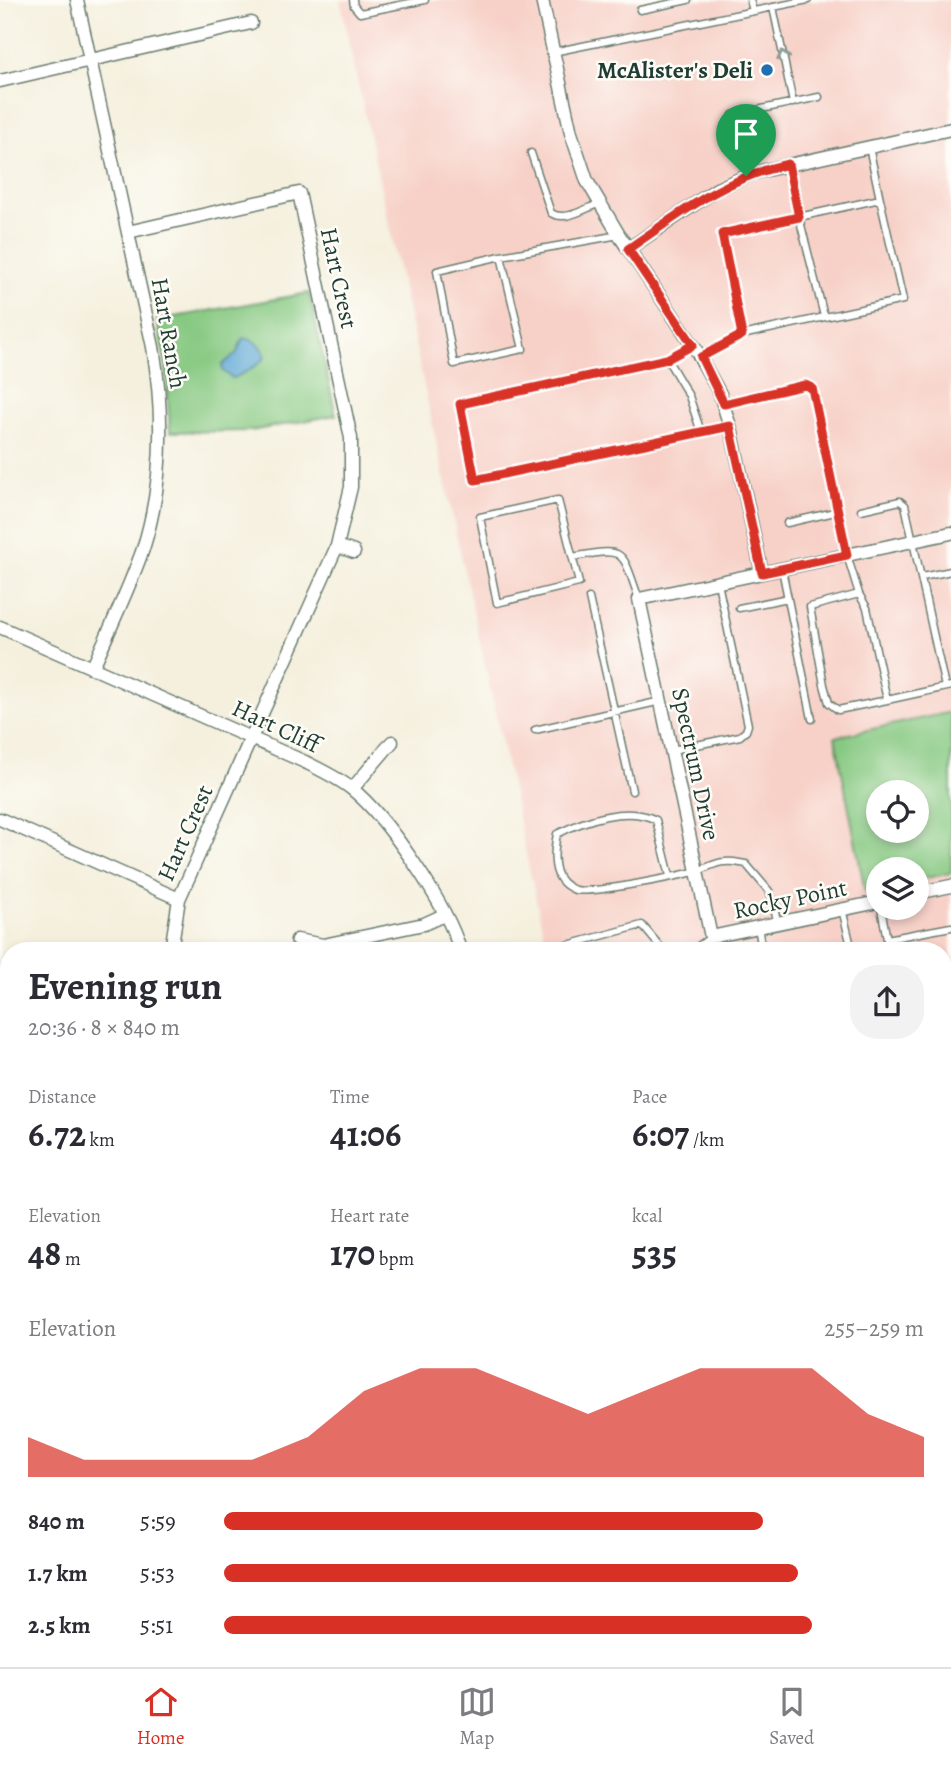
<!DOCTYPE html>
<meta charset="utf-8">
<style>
:root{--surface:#fff;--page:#f2f2f3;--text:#2b2b33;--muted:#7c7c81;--line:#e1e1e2;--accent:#d93025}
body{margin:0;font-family:Alegreya,serif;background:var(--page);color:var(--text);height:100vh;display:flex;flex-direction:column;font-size:26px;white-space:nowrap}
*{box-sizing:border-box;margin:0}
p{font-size:23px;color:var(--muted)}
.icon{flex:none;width:38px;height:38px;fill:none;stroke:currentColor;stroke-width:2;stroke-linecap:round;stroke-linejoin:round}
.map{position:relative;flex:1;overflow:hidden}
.side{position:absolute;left:0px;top:942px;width:952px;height:726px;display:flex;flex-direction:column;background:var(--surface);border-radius:28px 28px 0 0;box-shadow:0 4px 10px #0003}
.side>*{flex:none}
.controls{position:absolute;left:866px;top:780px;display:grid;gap:14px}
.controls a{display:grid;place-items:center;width:63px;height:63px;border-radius:50%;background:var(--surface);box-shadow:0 4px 10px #0003;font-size:35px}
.pin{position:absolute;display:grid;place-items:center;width:60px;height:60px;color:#fff;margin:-72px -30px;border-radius:50% 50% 50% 0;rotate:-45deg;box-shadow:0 0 7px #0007}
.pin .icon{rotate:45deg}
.round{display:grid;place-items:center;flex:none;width:74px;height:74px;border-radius:28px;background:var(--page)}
.headline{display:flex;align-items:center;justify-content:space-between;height:119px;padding:0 28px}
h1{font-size:38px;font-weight:600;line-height:52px}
.metrics{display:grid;grid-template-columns:repeat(3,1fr);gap:10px;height:119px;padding:7px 28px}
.metrics div{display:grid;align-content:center}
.metrics b{font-size:35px;font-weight:600}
.metrics small{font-size:19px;font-weight:400}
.metrics p{font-size:19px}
.chart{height:196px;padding:14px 28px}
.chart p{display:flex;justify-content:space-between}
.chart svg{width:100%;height:126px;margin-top:7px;fill:var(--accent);opacity:.7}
ul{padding:0 28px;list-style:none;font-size:23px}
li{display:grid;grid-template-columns:112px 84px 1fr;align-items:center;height:52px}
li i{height:18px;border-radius:9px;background:var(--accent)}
.dock{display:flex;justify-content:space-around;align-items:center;height:98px;border-top:2px solid var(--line);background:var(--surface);font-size:19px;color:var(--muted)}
.dock a{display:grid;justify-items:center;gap:4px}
.dock .selected{color:var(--accent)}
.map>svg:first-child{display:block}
</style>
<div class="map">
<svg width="951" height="1667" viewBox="0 0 951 1667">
<rect width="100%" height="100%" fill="#fdfcf7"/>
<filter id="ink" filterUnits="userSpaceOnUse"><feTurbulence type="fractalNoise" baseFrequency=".0143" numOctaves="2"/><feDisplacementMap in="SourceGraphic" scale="14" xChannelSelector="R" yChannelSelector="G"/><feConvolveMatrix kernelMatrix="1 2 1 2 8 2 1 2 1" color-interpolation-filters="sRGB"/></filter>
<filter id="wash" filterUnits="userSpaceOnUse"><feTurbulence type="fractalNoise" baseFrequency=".00686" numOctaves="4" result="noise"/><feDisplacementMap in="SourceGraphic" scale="28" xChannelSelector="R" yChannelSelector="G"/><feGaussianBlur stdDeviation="1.57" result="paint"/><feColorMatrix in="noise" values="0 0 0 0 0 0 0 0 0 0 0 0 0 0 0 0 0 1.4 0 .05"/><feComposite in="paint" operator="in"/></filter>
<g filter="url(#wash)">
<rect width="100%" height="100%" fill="#f5f0de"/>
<!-- built -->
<path fill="#f7d1c8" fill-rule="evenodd" d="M 340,0 L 951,0 L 951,1092 L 943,1094 L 943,950 L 547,950 ZM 878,793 L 917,793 L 917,831 L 878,831 ZM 878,870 L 917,870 L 917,908 L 878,908 Z
M 951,1322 L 951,1667 L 814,1667 L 815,1659 L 943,1659 L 943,1332 Z"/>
<!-- green -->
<path fill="#87c982" stroke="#53835b" stroke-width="2" fill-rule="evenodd" d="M 309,293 L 336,415 L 251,431 L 170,432 L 166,365 L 157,320 Z
M 951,712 L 951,873 L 917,880 L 917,870 L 878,870 L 878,888 L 865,891 L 835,737 ZM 878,793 L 917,793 L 917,831 L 878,831 Z
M 0,1577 L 9,1618 L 9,1659 L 18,1659 L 19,1667 L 0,1667 Z"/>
<!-- forest -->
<path fill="#6dad70" stroke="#467552" stroke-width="2" d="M 951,1092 L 951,1322 L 943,1332 L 943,1094 Z
M 706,1659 L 815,1659 L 814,1667 L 706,1667 Z"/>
<!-- water -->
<path fill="#5ea8d6" stroke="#3e7285" stroke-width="2" d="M 243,338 C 254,339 263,346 265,357 C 262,363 239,377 232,378 L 223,371 L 222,365 L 236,354 Z"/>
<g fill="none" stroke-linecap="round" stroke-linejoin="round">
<!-- river -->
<path stroke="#5ea8d6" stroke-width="24" d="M 943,1141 L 951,1139
M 762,1667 L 767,1659"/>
</g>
</g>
<g filter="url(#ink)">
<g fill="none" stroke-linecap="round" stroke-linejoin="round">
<!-- lane casing -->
<g stroke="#6a7c70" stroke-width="9">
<path id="lane" d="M 353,0 L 354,6 L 360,13 L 425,0
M 750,0 L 753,11
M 773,7 L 793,103
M 640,10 L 688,0
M 553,52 L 808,0
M 733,115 L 819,97
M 869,147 L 880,199
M 531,153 L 551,213 C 565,222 584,209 598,204
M 501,256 L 437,271 L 454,364 L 523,349 L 501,256 L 619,235
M 742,335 L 903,300 L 880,199 L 799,217 L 824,316
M 693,345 L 667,359 L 460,404 L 475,480 L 729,426
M 701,357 L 742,335 L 722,234 L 799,217 L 788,164
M 667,359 L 689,396 L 701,432
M 724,404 L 805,385 L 812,388 L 847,555 L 859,594 L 867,608 L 887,700 L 838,710 L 829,703 L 824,685 L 810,607 L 859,594
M 558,500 L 579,583 L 497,603 L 480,517 Z
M 861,510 L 900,501 L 905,505 L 945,687
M 787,523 L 839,511
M 573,557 C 627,547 621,549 639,599
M 782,569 L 812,719
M 922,577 L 951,571
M 589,598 L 632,791
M 739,608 L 788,598
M 887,700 L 951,686
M 535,730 L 661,701
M 672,750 L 740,736 L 746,731 L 748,725 L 718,583
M 670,876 L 656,820 C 627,805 585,820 557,834 C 554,849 551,874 566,885 C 569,887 572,889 575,890 C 592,894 673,877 694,872 C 704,870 714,862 725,862 C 732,861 739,863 746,864 L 769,891 L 778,923
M 881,908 L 889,950
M 842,909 L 852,950
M 758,927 L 762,950
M 887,939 L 951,927
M 565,950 L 564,946 L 642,925 L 663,950
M 693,950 L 711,937"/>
</g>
<!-- street casing -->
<g stroke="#6a7c70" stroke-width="15">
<path id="street" d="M 77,0 L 153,347 C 164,415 164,483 143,549 C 129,589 110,628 93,667
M 542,0 L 571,133 L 587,181 L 619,235 L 696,350 L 720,394 L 732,433 L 762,573
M 0,81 L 251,23
M 128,232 L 299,193 L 351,438 L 351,487 L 337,546 L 179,899 L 171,950
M 628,249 L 717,189 L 753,173 L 951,129
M 337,546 L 354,552
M 0,627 L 305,762 C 321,770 338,778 352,789 C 387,817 448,907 460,950
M 352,789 L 392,742
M 0,819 L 179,899
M 917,893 L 951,886
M 878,902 L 711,937 L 639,599 L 951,533
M 297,940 L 323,945 L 424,924 L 444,915
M 0,1043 L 9,1082
M 112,1659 L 114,1667
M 595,1667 L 603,1659"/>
</g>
<!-- lane -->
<use href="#lane" stroke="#fff" stroke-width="6"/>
<!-- street -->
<use href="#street" stroke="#fff" stroke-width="12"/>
</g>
<!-- one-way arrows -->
<defs><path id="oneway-chevron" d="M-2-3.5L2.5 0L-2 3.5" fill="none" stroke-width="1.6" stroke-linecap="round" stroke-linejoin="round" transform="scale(1.75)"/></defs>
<use stroke="#8f9e9a" href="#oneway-chevron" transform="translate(783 55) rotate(-102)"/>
</g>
<g fill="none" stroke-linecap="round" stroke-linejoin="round" filter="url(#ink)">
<!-- route casing -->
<g stroke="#fff" stroke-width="14">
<path id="route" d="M 788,164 L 799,217 L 722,234 L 742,335 L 701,357 L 724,404 L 805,385 L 812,388 L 847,555 L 762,573 L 730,426 L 475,480 L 460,404 L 667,359 L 693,345 L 628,249 C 681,213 724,178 788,164 Z"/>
</g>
<!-- route -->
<use href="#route" stroke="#d93025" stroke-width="9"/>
</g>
<!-- markers -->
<circle fill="#1f6fb2" stroke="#fdfcf7" stroke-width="2.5" cx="767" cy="70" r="7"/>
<g text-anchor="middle" stroke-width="5" stroke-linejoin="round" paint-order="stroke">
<!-- poi labels -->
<g font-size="24" font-weight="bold" fill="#1f3d34" stroke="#fdfcf7" text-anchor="end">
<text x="753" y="78">McAlister's Deli</text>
</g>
<!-- street labels -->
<g font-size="24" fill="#1f3d34" stroke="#fdfcf7">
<text transform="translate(339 278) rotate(78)" y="8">Hart Crest</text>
<text transform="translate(169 333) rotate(80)" y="8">Hart Ranch</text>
<text transform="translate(276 726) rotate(25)" y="8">Hart Cliff</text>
<text transform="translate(696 764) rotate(78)" y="8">Spectrum Drive</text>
<text transform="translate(185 833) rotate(-66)" y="8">Hart Crest</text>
<text transform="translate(790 899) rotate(-12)" y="8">Rocky Point</text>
</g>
</g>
</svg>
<div class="controls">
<a><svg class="icon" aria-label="locate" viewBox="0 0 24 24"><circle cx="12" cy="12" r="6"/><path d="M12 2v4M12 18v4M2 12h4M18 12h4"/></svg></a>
<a><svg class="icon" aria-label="layers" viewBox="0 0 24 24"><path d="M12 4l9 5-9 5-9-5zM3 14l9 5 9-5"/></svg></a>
</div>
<div class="pin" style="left:746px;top:176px;background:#1e9e55"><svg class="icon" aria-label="arrive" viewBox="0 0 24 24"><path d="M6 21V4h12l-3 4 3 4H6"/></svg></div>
<section class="side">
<div class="headline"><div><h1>Evening run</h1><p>20:36 · 8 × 840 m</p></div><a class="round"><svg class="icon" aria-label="share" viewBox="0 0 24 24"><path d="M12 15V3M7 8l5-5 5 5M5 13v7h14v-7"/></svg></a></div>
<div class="metrics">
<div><p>Distance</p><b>6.72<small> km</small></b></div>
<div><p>Time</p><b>41:06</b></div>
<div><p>Pace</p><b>6:07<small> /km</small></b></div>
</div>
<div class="metrics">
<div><p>Elevation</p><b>48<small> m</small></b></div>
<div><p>Heart rate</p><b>170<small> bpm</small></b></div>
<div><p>kcal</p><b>535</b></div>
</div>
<div class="chart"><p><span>Elevation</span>255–259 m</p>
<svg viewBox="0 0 160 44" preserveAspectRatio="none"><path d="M0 44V30L10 38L20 38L30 38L40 38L50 30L60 14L70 6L80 6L90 14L100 22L110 14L120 6L130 6L140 6L150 22L160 30V44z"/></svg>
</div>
<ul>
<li><b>840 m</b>5:59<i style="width:77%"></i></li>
<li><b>1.7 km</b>5:53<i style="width:82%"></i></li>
<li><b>2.5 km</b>5:51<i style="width:84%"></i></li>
</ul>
</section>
</div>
<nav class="dock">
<a class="selected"><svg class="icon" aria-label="home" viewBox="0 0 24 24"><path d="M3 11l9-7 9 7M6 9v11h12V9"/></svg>Home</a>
<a><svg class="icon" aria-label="map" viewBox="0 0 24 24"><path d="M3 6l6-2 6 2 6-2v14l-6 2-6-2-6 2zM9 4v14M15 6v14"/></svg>Map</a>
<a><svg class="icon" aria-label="saved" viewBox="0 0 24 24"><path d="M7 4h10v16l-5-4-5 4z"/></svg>Saved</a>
</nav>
